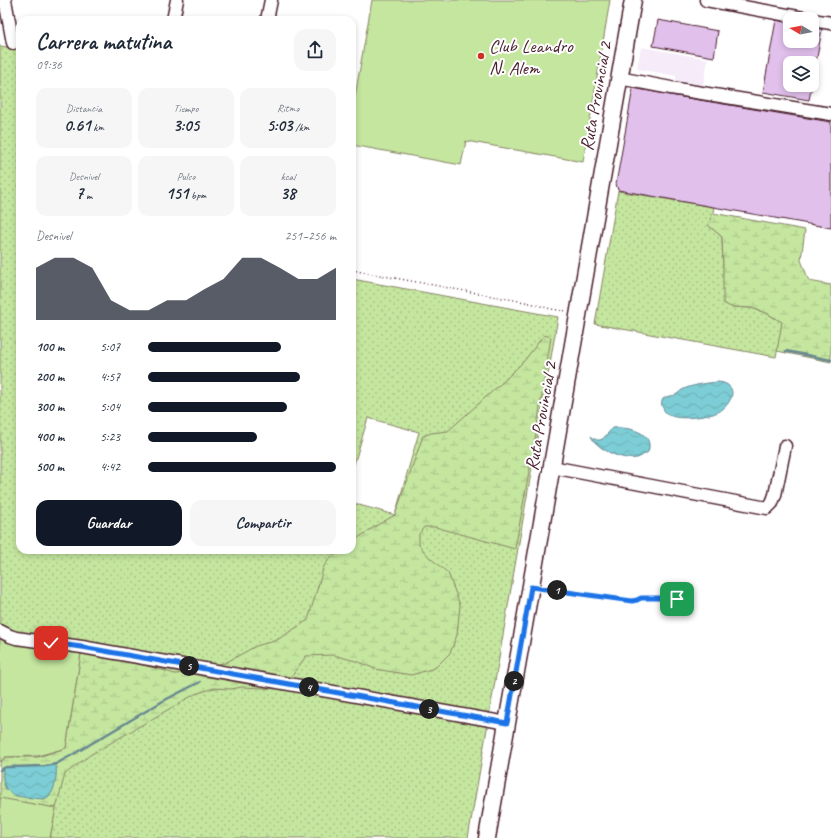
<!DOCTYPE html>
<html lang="es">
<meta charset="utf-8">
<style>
:root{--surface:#fff;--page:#f6f6f7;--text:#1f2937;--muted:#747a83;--accent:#111827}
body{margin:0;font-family:Caveat,sans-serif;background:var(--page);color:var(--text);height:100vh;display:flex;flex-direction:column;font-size:15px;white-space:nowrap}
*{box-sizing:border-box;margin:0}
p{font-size:13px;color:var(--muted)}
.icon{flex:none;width:22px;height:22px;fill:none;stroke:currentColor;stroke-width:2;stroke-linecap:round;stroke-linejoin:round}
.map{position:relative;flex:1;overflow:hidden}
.details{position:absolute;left:16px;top:16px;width:340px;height:538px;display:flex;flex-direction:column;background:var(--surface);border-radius:12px;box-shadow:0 2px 6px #0003}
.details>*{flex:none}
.needle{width:26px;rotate:280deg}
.fabs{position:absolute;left:783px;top:12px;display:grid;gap:8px}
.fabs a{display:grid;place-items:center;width:36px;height:36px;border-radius:8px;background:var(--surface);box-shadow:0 2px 6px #0003;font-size:20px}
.pin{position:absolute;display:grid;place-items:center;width:34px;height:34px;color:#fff;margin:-17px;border-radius:8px;box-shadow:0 2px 6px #0006}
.km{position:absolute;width:20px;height:20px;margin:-10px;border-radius:50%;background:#222;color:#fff;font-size:11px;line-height:20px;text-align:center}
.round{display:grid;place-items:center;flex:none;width:42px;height:42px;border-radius:12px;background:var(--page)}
.headline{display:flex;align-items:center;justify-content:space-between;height:68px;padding:0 20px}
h1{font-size:22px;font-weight:700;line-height:30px}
.figures{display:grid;grid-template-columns:repeat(3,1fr);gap:6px;height:68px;padding:4px 20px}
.figures div{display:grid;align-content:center;border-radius:10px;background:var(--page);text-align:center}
.figures b{font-size:17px;font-weight:700}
.figures small{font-size:11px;font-weight:400}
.figures p{font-size:11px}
.chart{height:112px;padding:8px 20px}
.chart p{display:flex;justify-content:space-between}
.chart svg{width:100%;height:72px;margin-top:4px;fill:var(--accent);opacity:.7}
.button{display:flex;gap:8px;margin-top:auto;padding:8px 20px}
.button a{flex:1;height:46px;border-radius:12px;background:var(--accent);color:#fff;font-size:16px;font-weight:700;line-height:46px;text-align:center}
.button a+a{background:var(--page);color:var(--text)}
ul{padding:0 20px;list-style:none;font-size:13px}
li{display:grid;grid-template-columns:64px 48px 1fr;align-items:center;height:30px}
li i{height:10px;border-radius:5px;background:var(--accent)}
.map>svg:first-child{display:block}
</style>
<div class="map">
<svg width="831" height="838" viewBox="0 0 831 838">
<defs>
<pattern id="grass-dots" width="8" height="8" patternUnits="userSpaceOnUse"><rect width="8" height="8" fill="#c4e69f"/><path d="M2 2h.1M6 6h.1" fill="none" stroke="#aac589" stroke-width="1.8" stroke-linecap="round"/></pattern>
<pattern id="wetland-marsh" width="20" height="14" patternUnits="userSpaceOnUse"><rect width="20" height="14" fill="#c4e69f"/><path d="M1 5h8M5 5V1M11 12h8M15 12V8" fill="none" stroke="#aac589"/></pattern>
<pattern id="water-waves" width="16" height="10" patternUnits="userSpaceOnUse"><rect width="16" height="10" fill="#7ccdd5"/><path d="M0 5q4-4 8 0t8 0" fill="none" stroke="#6db0b7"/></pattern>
</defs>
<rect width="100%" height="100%" fill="#fff"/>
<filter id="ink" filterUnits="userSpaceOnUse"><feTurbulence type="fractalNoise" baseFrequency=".025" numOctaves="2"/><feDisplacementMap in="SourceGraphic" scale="8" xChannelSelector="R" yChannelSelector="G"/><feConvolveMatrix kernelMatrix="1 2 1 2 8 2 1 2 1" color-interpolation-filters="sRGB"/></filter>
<g filter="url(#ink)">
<!-- built -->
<path fill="#f6ecf9" d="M 641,47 L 708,59 L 703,87 L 675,82 L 676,76 L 637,69 Z"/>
<!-- grass -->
<path fill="url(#grass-dots)" stroke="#878265" d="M 0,46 L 20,49 L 20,550 L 352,550 L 352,503 L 395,515 L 419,432 L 368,418 L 352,471 L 352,279 L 558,317 L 489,716 L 14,632 L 0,625 Z
M 618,191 L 714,207 L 713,213 L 708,225 L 722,237 L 723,265 L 731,307 L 751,308 L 766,313 L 783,322 L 776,357 L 595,324 Z
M 81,653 L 488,723 L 468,838 L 50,838 L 56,808 L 0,763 L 5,757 L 38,757 L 66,748 Z"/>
<!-- wetland -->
<path fill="url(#wetland-marsh)" stroke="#878265" d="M 713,213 L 805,230 L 801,260 L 809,281 L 831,285 L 831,362 L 777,351 L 782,322 L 766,313 L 752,308 L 731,307 L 723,303 L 723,265 L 722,237 L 708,225 Z
M 544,335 L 551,337 L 535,439 L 515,549 L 435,527 L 424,527 L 419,534 L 419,545 L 430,558 L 448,573 L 460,605 L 457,635 L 450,653 L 435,668 L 411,675 L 375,669 L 359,662 L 333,655 L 306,656 L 283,689 L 242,687 L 231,689 L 214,688 L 195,694 L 90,755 L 65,774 L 56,808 L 16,802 L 0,803 L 0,763 L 5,757 L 38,757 L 66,748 L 81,653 L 129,661 L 162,670 L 175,674 L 197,672 L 208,665 L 225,663 L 256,646 L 277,640 L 308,620 L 324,566 L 331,557 L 341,550 L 352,550 L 352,542 L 374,527 L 395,515 L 423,436 L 431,433 L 448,431 L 505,380 L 524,361 Z"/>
<!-- pitch -->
<path fill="#c4e69f" stroke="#878265" d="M 372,0 L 610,0 L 583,162 L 466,141 L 461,165 L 352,145 L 352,113 Z
M 0,637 L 23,644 L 81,653 L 66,748 L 38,756 L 5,757 L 0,762 Z
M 0,798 L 56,808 L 50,838 L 0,838 Z"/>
<!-- water -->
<path fill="url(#water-waves)" stroke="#688791" d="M 718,382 C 720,382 724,383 726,384 C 739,391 728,406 720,411 C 713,415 704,416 696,417 C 686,418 667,420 663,408 C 661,405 661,402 663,399 C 667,395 673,397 677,394 C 679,393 680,391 682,390 C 691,385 707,383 718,382 Z
M 613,428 C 627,427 655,431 648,452 C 644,454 641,457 637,458 C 623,461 596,449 591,436 C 602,447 606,433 613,428 Z
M 56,764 C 57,774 56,797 43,799 C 22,796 0,801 3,769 L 6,767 L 45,766 Z"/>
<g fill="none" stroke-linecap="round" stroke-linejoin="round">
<!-- stream -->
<path stroke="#688791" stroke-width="2.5" d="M 786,351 L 831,360
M 0,770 L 6,767 L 10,767 L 45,766 L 56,764 L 72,755 L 163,701 L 200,682"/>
</g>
<!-- building -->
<path fill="#e1c0ec" stroke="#4a1f2b" d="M 658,20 L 718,31 L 714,57 L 653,46 Z
M 776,20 L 790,23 L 790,41 L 812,41 L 812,28 L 822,29 L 816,63 L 790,63 L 790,85 L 812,85 L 809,100 L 763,92 Z
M 633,88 L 670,95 L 831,122 L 831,228 L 618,190 L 616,184 Z"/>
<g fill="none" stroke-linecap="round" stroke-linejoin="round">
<!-- minor casing -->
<g stroke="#4a1f2b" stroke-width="15">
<path id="minor" d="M 5,0 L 13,43
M 706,0 L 809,19
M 173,20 L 177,0
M 267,20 L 271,0
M 812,20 L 831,23
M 619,78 L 671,88 L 831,114
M 552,467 L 767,508 L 772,503 L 775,495 L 785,446
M 0,631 L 10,636 L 16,638 L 82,647 L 507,723"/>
</g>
<!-- major casing -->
<g stroke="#4a1f2b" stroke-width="19">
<path id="major" d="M 487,838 L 633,0"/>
</g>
<!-- path -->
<path stroke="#4a1f2b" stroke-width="1.5" stroke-dasharray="1 3" stroke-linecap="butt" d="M 352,270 L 530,303 L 551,309 L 567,311
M 543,588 L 632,601 L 637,600 L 641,598 L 660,599 L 666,597 L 677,599"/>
<!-- minor -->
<use href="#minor" stroke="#fff" stroke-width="12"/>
<!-- major -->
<use href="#major" stroke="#fff" stroke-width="16"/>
</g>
</g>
<g fill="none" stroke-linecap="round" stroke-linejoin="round" filter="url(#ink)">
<!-- route casing -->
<g stroke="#fff" stroke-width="8">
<path id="route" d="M 51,643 L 82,647 L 507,723 L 531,587 L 632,601 L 637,600 L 641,598 L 660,598 L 666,597 L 677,599"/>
</g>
<!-- route -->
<use href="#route" stroke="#1a73e8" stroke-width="5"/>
</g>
<!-- markers -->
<circle fill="#c8321e" stroke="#fff" stroke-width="1.5" cx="481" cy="56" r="4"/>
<g text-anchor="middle" stroke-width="4" stroke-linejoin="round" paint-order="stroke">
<!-- poi labels -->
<g font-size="19" fill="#4a1f2b" stroke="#fff" text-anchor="start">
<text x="489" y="52">Club Leandro<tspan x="489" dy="22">N. Alem</tspan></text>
</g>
<!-- street labels -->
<g font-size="19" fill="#4a1f2b" stroke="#fff">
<text transform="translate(595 96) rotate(-80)" y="7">Ruta Provincial 2</text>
<text transform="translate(540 416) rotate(-80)" y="7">Ruta Provincial 2</text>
</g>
</g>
</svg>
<div class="fabs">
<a><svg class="needle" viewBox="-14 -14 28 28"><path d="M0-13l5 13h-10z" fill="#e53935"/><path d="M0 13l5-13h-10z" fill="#747a83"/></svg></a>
<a><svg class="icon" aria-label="layers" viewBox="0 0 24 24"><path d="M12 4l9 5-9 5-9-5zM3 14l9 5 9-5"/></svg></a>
</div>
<div class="pin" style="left:677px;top:599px;background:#1e9e55"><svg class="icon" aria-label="arrive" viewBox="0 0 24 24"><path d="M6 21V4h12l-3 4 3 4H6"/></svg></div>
<div class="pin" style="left:51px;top:643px;background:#d93025"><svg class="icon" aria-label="check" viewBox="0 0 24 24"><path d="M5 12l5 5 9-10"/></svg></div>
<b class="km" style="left:557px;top:590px">1</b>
<b class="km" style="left:514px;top:681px">2</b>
<b class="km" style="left:429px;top:709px">3</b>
<b class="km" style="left:309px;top:687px">4</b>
<b class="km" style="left:189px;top:666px">5</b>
<section class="details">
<div class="headline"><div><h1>Carrera matutina</h1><p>09:36</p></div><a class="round"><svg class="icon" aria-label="share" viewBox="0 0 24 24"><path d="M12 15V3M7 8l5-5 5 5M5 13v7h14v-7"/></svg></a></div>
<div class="figures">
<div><p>Distancia</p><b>0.61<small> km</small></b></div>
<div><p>Tiempo</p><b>3:05</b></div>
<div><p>Ritmo</p><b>5:03<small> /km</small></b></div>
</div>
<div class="figures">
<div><p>Desnivel</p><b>7<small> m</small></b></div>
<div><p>Pulso</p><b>151<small> bpm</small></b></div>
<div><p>kcal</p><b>38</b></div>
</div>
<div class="chart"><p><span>Desnivel</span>251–256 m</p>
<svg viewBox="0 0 160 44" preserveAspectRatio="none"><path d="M0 44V12L10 6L20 6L30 12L40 32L50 38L60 38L70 32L80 32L90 25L100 19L110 6L120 6L130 12L140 19L150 19L160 12V44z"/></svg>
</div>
<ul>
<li><b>100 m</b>5:07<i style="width:71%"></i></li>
<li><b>200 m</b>4:57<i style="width:81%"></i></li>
<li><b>300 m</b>5:04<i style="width:74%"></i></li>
<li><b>400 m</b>5:23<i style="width:58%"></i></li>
<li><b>500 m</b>4:42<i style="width:100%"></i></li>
</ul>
<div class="button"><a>Guardar</a><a>Compartir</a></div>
</section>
</div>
